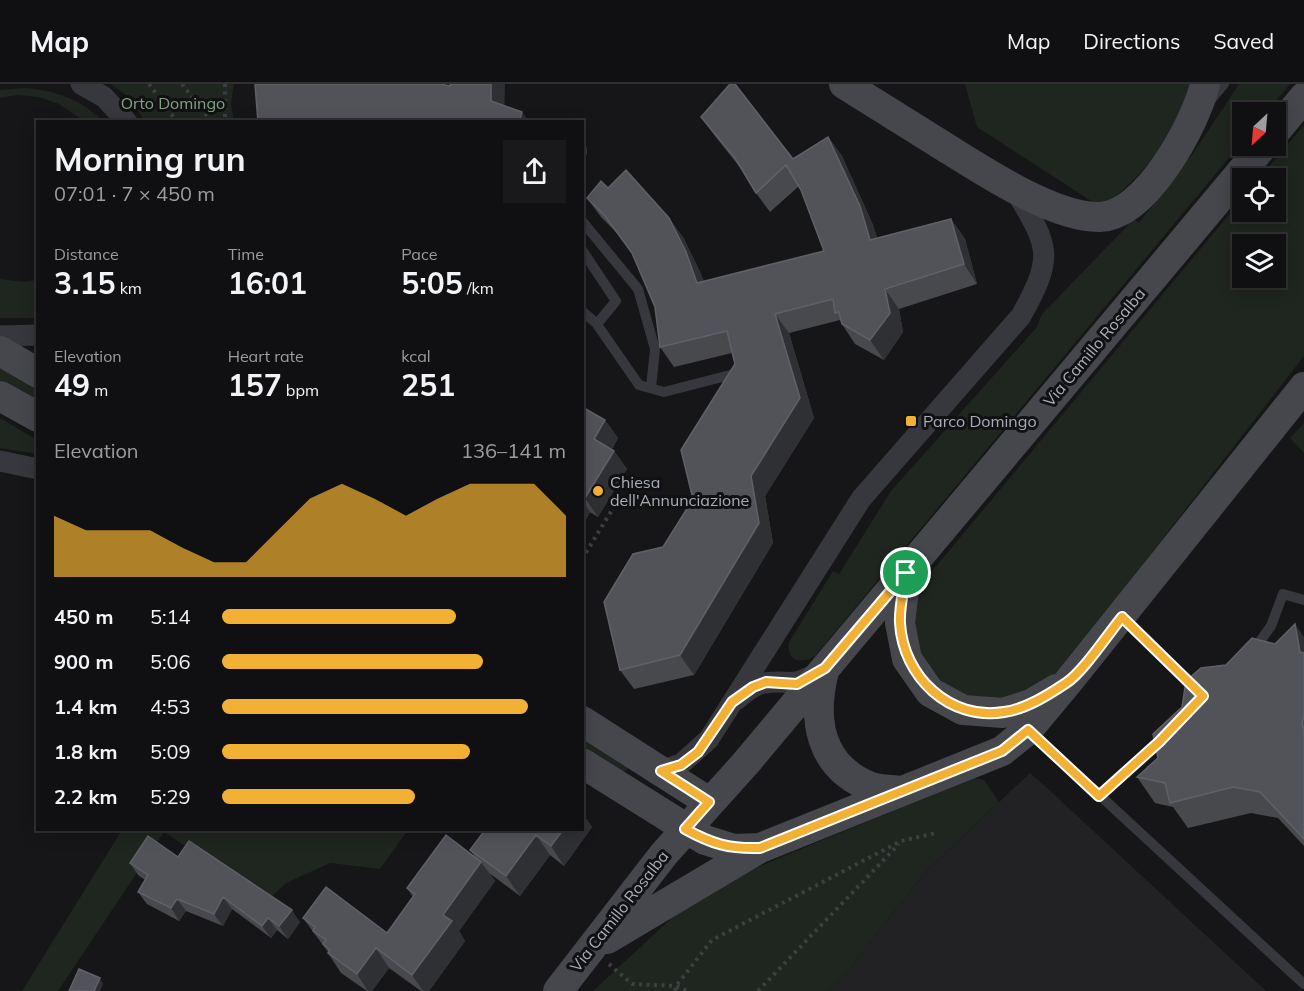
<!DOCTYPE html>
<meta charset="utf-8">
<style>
:root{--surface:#101012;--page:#19191b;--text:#f1f3f6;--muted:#9c9d9f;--line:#303032;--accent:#f2b134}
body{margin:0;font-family:Mulish,sans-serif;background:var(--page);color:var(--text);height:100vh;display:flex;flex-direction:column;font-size:22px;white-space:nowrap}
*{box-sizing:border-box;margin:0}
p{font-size:20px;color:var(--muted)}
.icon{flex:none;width:33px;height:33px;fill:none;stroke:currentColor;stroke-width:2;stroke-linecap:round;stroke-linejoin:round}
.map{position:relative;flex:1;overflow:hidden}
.details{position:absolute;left:36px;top:36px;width:548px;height:711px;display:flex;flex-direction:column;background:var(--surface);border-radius:0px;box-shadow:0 3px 15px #0003,0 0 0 2px var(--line)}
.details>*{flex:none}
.needle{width:39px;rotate:206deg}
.fabs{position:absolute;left:1232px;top:18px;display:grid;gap:12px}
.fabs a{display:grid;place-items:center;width:54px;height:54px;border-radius:0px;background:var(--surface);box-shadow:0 3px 15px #0003,0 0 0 2px var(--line);font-size:30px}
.pin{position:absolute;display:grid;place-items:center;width:51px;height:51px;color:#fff;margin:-26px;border:3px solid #fff;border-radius:50%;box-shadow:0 2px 6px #0007}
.round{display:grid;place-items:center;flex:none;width:63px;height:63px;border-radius:0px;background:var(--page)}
.headline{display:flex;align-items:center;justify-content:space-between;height:102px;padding:0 18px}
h1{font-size:33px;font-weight:700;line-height:45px}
.figures{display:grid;grid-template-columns:repeat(3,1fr);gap:9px;height:102px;padding:6px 18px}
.figures div{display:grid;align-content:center}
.figures b{font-size:30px;font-weight:700}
.figures small{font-size:16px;font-weight:400}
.figures p{font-size:16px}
.chart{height:168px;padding:12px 18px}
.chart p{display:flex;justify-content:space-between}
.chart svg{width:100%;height:108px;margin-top:6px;fill:var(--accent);opacity:.7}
ul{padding:0 18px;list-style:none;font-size:20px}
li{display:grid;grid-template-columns:96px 72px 1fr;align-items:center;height:45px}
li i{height:15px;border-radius:8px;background:var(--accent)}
header{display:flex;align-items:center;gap:36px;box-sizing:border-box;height:84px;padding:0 30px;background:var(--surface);border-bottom:2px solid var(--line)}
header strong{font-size:28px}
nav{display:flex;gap:33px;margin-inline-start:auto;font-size:21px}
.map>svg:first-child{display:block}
</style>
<header>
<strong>Map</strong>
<nav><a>Map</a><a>Directions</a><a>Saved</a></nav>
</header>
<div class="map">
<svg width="1304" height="907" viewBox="0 0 1304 907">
<rect width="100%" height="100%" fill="#161618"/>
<!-- built -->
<path fill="#222225" d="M 1030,689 L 1046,703 L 1266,907 L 828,907 L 845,890 L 926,787 Z"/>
<!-- green -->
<path fill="#1e261f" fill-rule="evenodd" d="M 111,0 L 234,0 L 231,19 L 234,37 L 145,37 L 126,11 Z
M 965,0 L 1194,0 C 1181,46 1140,95 1102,124 L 977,43 Z
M 1239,0 L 1290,0 L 1267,28 L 1242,28 L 1242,58 L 815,572 C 801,581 786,577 789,558 L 833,487 L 839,490 L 891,407 L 1037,243 L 1042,230 L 1134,135 L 1139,139 L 1194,68 Z
M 26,4 C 57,7 80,15 103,37 L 84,37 L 59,20 L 39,13 L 17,11 L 0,14 L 0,6 Z
M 1304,41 L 1304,272 L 1065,581 L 1047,600 L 995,622 L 943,606 L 912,560 L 918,504 L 1242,115 L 1242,128 L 1275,128 L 1275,94 L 1259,94 ZM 1242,160 L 1275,160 L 1275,194 L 1242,194 Z
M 0,195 L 24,198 L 37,196 L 37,234 L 0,234 Z
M 0,281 L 37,303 L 37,319 L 0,297 Z
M 0,334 L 37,356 L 37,370 L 0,364 Z
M 1304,339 L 1304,369 L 1290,354 Z
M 582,649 L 629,683 L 624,689 L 582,664 Z
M 973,694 L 984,696 L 999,718 L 926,787 L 845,890 L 828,907 L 593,907 L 676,830 L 743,789 Z
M 122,746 L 408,746 L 380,785 L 330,779 L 286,799 L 268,816 L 164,748 L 58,907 L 22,907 Z"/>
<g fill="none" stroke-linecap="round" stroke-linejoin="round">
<!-- path -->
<path stroke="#3d3f44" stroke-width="4" stroke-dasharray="3 4.5" stroke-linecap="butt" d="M 149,0 L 177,38
M 182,0 L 212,38
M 225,0 L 225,38
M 582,475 L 615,421
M 609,880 L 632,900 L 676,902 L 687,907
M 675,907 L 676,902 L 712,856 L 901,757 L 936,749
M 758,907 L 899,760"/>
<!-- lane -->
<path stroke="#37383d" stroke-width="10" d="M 1209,18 L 1224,0
M 582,65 L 582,69
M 582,137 L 638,205 L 655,265 L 651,304
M 582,166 L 616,217 L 597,240
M 582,227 L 596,239 L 639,301 L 664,308 L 730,291
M 1122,533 L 1197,606
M 1253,567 L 1271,542 L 1283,510 L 1304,516
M 1029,646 L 1304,900
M 1099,712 L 1166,651"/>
<!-- street -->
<path stroke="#37383d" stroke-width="21" d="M 81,0 L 104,13 L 127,38
M 0,252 L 38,251
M 0,377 L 38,385
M 736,616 C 745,609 754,600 765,599 C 791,595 788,605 817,589
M 661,687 L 681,680 L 709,655 L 861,415 L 1021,232 C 1055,171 1049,163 1015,106"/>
<!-- secondary -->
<path stroke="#45474d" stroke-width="30" d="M 844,0 C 876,20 908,40 940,60 C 980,85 1053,134 1100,133 C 1146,132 1196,39 1205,0
M 1275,48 L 1304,13
M 0,267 L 38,289
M 0,312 L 38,333
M 906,489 L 900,539 L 907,575 L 930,608 L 963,626 L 1003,629 L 1031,620 L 1056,605
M 824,587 C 812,635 819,683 871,703 C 880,706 893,706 903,707
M 582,637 L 709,718
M 582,679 L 705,756 L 734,765 L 760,764
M 607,855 L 760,764 L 1002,667 L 1028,646 L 1068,598 L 1304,303
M 558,907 L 664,770 L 745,680 L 1263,62"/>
</g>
<!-- wall -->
<path fill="#47494d" d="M 701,33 L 793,75 L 828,53 L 842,72 L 873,141 L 877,154 L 951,135 L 965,155 L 977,200 L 899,225 L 903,248 L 884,276 L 855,260 L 842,240 L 840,236 L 789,249 L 814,334 L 765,412 L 773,459 L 694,591 L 634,605 L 620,586 L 663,463 L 693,415 L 735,280 L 732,269 L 674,283 L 660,263 L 655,223 L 633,171 L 619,151 L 601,133 L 587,114 L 608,104 L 683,153 L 700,188 L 704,198 L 824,167 L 801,106 L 799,102 L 770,128 L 756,109 L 742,86 L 715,52 Z
M 582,328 L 605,336 L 618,354 L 612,365 L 614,367 L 627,385 L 598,433 L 590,428 L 583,441 L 582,440 Z
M 1304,553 L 1304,762 L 1278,734 L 1251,729 L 1188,744 L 1173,723 L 1155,719 L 1137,693 L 1158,674 L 1226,581 Z
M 582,729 L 592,743 L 564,782 L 550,771 L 520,812 L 489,789 L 495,797 L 459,847 L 465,857 L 429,907 L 421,907 L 389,884 L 372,907 L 367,907 L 341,889 L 328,869 L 328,868 L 303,834 L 387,849 L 413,813 L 407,804 L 476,774 L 470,766 L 485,746 L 582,746 Z
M 178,773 L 300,838 L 288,855 L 277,846 L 271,854 L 232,825 L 223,842 L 186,827 L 179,837 L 147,820 L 138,808 L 145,796 L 138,791 L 130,779 Z"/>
<!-- shaded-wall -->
<path fill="#2f3033" d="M 491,0 L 505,0 L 504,37 L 491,17 Z
M 522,28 L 529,38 L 519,38 Z
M 828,53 L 842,72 L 873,141 L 884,176 L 870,156 Z
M 669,134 L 683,153 L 700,188 L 711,219 L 697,199 Z
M 951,135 L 965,155 L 977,200 L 964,180 Z
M 885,205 L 899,225 L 903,248 L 884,276 L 870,256 Z
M 775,230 L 789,249 L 814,334 L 765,412 L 773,459 L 694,591 L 680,571 Z
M 605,336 L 618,354 L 607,373 L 594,355 Z
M 614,367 L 627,385 L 598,433 L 585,414 Z
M 582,416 L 590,428 L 583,441 L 582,439 Z
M 1295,540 L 1304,553 L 1304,573 L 1300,568 Z
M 582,729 L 592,743 L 564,782 L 551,762 L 563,746 L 582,746 Z
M 536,751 L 550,771 L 520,812 L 506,792 Z
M 481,778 L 495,797 L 459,847 L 465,857 L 429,907 L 423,907 L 412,891 L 443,831 Z
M 223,813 L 232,825 L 223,842 L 214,830 Z
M 177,815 L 186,827 L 179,837 L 171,824 Z
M 292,826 L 300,838 L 288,855 L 279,842 Z
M 268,834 L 277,846 L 271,854 L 262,842 Z
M 376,864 L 389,884 L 372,907 L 368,907 L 357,890 Z
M 100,894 L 103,900 L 100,907 L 94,907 Z"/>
<!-- building -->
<path fill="#525359" stroke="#5f6168" stroke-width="1.5" d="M 255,0 L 440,0 L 450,2 L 450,0 L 491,0 L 491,17 L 522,28 L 519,38 L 258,38 Z
M 730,0 L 735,0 L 793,75 L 828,53 L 860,122 L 870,156 L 951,135 L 964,180 L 885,205 L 890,229 L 870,256 L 842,240 L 839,228 L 835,229 L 833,215 L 775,230 L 800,314 L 751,392 L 759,439 L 680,571 L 620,586 L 604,518 L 633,470 L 663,463 L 693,415 L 681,366 L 735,280 L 727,247 L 660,263 L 655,223 L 632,169 L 605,132 L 587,114 L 601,97 L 608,104 L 626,86 L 669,134 L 686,168 L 697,199 L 824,167 L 801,106 L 786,81 L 756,109 L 735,74 L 701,33 Z
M 584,324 L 605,336 L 594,355 L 614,367 L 585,414 L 582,413 L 582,328 Z
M 1295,540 L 1300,568 L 1304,569 L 1304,631 L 1302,639 L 1304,646 L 1304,755 L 1260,708 L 1233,703 L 1170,719 L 1165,699 L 1137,693 L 1158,674 L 1153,650 L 1182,623 L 1186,597 L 1201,584 L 1226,581 L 1252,554 L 1275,560 Z
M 485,746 L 563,746 L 551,762 L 536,751 L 506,792 L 470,766 Z
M 446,751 L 481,778 L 443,831 L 452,837 L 412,891 L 376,864 L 357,890 L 328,869 L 330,866 L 323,860 L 326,856 L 313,847 L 315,843 L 303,834 L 326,803 L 387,849 L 415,810 L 407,804 Z
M 148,752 L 178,773 L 189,757 L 292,826 L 279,842 L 268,834 L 262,842 L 223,813 L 214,830 L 177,815 L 171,824 L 138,808 L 148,791 L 130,779 Z
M 79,885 L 100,894 L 94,907 L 69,907 Z"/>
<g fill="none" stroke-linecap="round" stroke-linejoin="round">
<!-- route casing -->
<g stroke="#fff" stroke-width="12">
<path id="route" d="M 906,489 C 904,505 899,523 900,539 C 903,593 950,637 1004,628 C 1026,625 1048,611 1066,599 C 1083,588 1108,550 1122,533 L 1203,612 L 1159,658 L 1099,712 L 1028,646 L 1002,667 L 760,764 C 729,765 712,760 685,745 L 709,718 L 661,687 L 681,681 L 698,668 L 732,618 L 753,603 L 766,598 L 797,600 L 825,584 Z"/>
</g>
<!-- route -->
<use href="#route" stroke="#f2b134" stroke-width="8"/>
</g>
<!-- markers -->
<g fill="#f2b134" stroke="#111113" stroke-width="2">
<rect x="905" y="331" width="12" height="12" rx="3"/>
<circle cx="598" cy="407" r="6"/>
</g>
<g text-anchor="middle" stroke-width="6" stroke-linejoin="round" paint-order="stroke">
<!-- park labels -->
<g font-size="16" fill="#7fa381" stroke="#111113">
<text x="173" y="25">Orto Domingo</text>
</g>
<!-- street labels -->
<g font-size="16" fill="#a8adb8" stroke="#111113">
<text transform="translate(1094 263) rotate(-50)" y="6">Via Camillo Rosalba</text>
<text transform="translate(619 827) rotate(-52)" y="6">Via Camillo Rosalba</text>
</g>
<!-- poi labels -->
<g font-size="16" fill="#a8adb8" stroke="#111113" text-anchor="start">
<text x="923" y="343">Parco Domingo</text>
<text x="610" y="404">Chiesa<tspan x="610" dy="18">dell'Annunciazione</tspan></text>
</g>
</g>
</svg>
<div class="fabs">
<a><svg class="needle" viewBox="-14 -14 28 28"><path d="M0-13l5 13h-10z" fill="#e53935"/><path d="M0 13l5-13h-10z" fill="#9c9d9f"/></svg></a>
<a><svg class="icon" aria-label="locate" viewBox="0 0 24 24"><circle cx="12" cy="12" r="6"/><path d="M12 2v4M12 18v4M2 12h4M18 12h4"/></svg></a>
<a><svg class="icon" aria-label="layers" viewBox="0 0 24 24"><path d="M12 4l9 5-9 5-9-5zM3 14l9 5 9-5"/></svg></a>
</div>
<div class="pin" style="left:906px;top:489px;background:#1e9e55"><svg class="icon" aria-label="arrive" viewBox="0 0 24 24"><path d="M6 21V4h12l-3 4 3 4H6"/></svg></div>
<section class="details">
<div class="headline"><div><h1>Morning run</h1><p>07:01 · 7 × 450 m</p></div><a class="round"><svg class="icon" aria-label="share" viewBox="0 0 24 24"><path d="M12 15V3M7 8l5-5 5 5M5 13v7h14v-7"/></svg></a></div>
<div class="figures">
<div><p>Distance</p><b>3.15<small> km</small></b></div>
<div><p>Time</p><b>16:01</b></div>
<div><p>Pace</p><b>5:05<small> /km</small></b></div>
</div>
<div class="figures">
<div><p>Elevation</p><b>49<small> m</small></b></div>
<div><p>Heart rate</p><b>157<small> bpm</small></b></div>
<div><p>kcal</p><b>251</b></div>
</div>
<div class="chart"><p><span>Elevation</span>136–141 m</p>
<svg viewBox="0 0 160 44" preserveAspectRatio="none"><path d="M0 44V19L10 25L20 25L30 25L40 32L50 38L60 38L70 25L80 12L90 6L100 12L110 19L120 12L130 6L140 6L150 6L160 19V44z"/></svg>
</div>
<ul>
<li><b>450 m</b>5:14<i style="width:68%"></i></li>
<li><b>900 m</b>5:06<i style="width:76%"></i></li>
<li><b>1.4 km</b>4:53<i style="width:89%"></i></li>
<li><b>1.8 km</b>5:09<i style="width:72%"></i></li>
<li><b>2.2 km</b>5:29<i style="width:56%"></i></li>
</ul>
</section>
</div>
